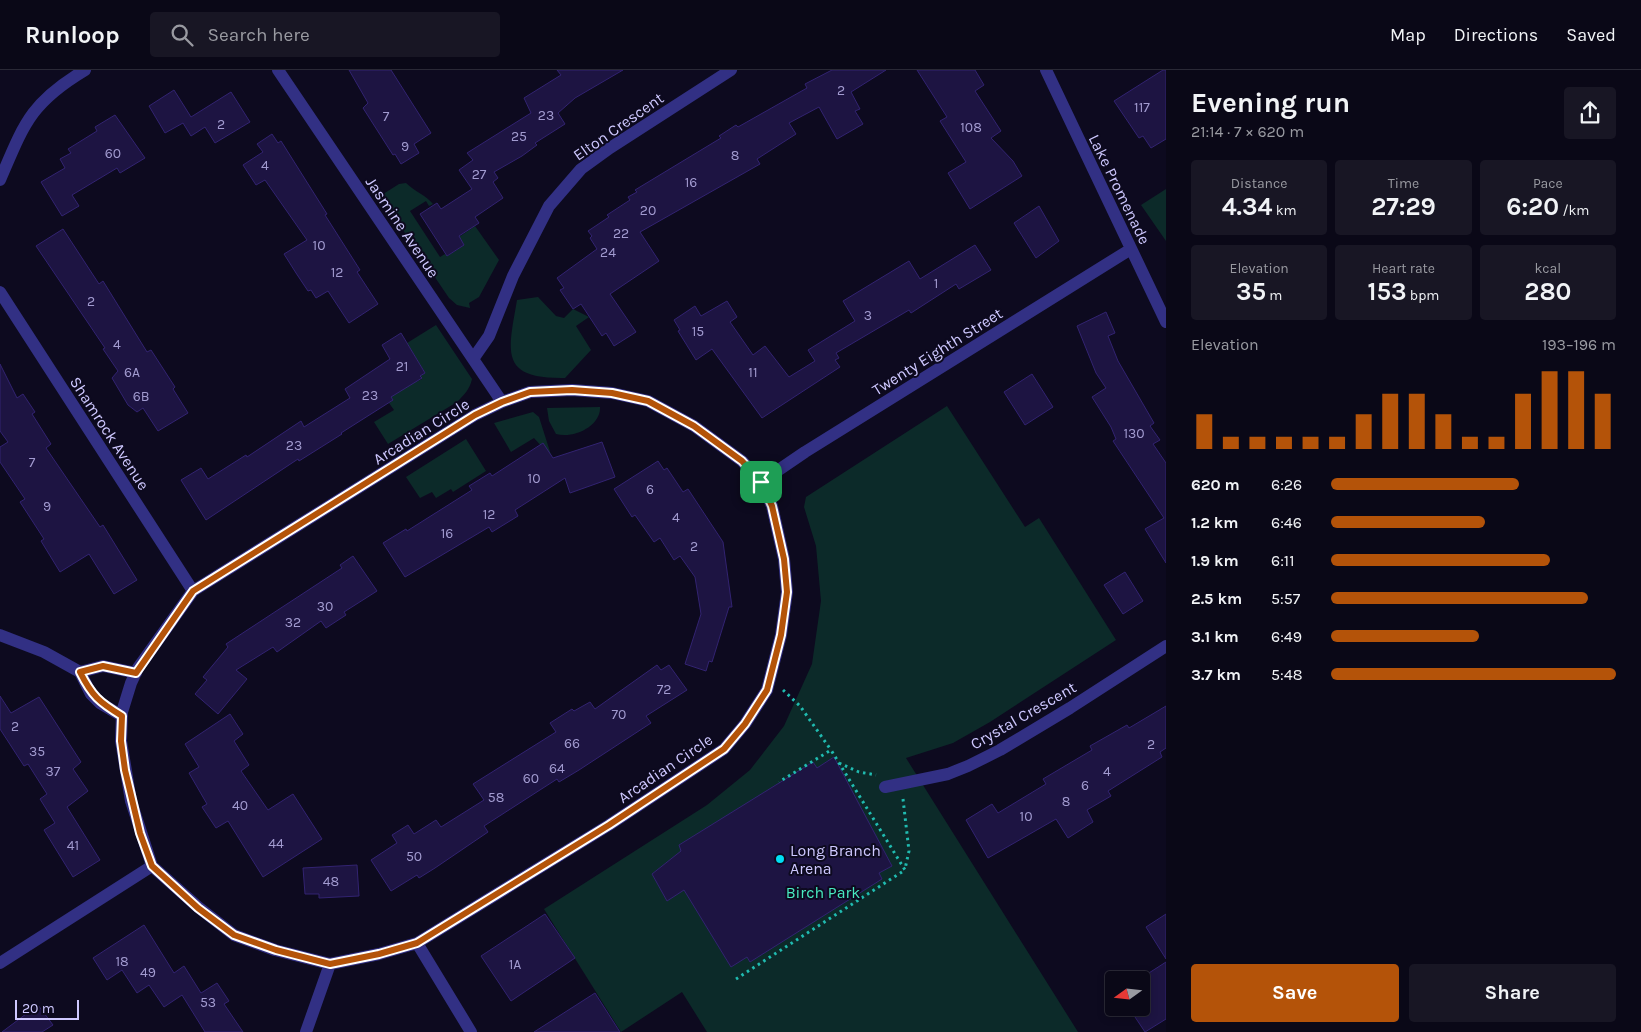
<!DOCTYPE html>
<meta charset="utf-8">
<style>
:root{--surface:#0a0817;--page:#181624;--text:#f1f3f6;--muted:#999aa1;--line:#2a2936;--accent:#b45309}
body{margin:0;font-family:Karla,sans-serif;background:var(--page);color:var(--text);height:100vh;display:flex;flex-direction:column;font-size:19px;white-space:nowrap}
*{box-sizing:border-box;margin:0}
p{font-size:16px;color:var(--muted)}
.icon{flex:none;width:28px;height:28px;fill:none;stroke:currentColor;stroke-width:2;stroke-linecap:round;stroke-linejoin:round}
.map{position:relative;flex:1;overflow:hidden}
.panel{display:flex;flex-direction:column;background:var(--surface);width:475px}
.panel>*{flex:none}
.needle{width:32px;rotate:255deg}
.fabs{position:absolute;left:1105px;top:901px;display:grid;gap:10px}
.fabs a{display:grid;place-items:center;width:45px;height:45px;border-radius:5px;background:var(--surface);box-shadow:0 2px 8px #0003,0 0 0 1px var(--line);font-size:25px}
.scale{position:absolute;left:15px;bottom:12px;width:64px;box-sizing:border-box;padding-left:5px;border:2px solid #cec8ff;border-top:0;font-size:14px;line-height:18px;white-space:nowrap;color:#cec8ff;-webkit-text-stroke:4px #0d0a1f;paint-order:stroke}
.pin{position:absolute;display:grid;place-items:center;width:42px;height:42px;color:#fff;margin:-21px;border-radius:10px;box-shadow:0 2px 8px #0006}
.round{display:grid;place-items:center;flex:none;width:52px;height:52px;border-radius:5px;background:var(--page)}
.summary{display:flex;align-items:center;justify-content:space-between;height:85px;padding:0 25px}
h1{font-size:28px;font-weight:700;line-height:38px}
.figures{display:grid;grid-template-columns:repeat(3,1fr);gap:8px;height:85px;padding:5px 25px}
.figures div{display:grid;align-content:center;border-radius:5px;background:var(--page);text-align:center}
.figures b{font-size:25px;font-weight:700}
.figures small{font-size:14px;font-weight:400}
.figures p{font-size:14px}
.chart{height:140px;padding:10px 25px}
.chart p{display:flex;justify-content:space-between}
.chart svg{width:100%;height:90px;margin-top:5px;stroke:var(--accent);stroke-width:6}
.cta{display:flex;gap:10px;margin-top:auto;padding:10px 25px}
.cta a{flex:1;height:58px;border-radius:5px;background:var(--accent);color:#fff;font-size:20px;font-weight:700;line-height:58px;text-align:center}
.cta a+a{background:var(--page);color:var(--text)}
ul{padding:0 25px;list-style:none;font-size:16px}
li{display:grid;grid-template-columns:80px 60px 1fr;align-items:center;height:38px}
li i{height:12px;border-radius:6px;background:var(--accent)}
header{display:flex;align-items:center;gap:30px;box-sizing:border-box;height:70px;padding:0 25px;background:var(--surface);border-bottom:1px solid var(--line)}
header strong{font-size:24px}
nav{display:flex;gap:28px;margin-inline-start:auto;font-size:18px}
.search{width:350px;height:45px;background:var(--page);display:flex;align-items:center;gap:12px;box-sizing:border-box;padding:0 18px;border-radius:5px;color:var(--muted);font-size:19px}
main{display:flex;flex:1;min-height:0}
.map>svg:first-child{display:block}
</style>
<header>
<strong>Runloop</strong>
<div class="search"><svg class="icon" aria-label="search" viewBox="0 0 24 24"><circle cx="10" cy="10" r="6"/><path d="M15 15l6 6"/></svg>Search here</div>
<nav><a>Map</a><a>Directions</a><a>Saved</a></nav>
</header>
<main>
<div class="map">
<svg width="1166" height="962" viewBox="0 0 1166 962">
<rect width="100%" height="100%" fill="#0d0a1f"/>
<!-- green -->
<path fill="#0c2a29" d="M 406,113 C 415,122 426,125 433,134 L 429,136 L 426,131 L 410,141 L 440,187 L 445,184 L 447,186 L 464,175 L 459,167 L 475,156 L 499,190 L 479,227 L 469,233 L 470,238 L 457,235 L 449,228 L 380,126 L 399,114 Z
M 1166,119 L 1166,171 L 1141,135 Z
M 538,227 L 556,246 L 564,248 L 573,239 L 589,247 L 576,256 L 591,280 L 565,308 C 499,309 508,283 517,230 Z
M 436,255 L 472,309 C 470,319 464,325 457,332 L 388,374 L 374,352 L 394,340 L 389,333 L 393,330 L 388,322 L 414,309 L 416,312 L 422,309 L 420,306 L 425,303 L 407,273 Z
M 947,336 L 1025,457 L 1039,448 L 1116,570 L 990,652 L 953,673 L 906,688 L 1078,962 L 707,962 L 682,922 L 621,962 L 544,839 L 707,735 L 750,700 L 784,656 L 812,594 L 821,531 L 816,476 L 804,437 L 806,427 Z
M 600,337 C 601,356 574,369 556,364 L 549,351 L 547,338 Z
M 533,342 L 539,347 L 552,388 L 534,368 L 511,382 L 494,353 Z
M 466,369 L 486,401 L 453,422 L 451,419 L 436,428 L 432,422 L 420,428 L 406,407 Z"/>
<!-- building -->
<path fill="#1d1442" stroke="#322371" d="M 349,0 L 391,0 L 431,63 L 414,74 L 419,83 L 401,94 L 395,84 L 393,85 L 363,38 L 368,33 Z
M 557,0 L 623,0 L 575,28 L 558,43 L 565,54 L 535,73 L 537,75 L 522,86 L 494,102 L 498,108 L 493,112 L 503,128 L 475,147 L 479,153 L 459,166 L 464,175 L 447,186 L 420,144 L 437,133 L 441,139 L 472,119 L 459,100 L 473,90 L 467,83 L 531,43 L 524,28 L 561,5 Z
M 832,0 L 886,0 L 851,22 L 860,39 L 855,41 L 863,54 L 837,69 L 819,37 L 789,53 L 796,64 L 757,89 L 760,94 L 640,162 L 659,191 L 610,224 L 636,262 L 614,276 L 606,263 L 602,266 L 581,234 L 573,239 L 560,220 L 564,218 L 557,208 L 597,179 L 590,168 L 592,166 L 588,161 L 609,147 L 607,145 L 630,130 L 628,127 L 637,122 L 635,120 L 721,68 L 719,66 L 736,55 L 738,57 L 807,18 L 805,14 Z
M 917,0 L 975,0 L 984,15 L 975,21 L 1001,61 L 991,68 L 1013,91 L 1022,106 L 970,139 L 948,103 L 966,92 L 940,51 L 947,47 Z
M 1163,0 L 1166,0 L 1166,69 L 1151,78 L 1143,66 L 1139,68 L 1114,31 Z
M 174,20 L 191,47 L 231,22 L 250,52 L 215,73 L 205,57 L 191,66 L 183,53 L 165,63 L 149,36 Z
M 115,45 L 145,88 L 120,103 L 117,98 L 72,125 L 79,136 L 62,146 L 41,112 L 65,98 L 60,89 L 71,83 L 68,79 L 97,61 L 95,57 Z
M 272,64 L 278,73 L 281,71 L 327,144 L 325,145 L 360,200 L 357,202 L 378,234 L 349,253 L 328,221 L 316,228 L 311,220 L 308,221 L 296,203 L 284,184 L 307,170 L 265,110 L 256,115 L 243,95 L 263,82 L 257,74 Z
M 1039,136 L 1059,171 L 1036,188 L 1014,153 Z
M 63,159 L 99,214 L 103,211 L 147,282 L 151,280 L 175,317 L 173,319 L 188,343 L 158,361 L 143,338 L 137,342 L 128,335 L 112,308 L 118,301 L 103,279 L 105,278 L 36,176 Z
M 975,175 L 991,200 L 959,219 L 956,214 L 911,243 L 909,240 L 836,283 L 839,288 L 835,290 L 840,297 L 762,348 L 712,279 L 696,290 L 678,261 L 680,260 L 674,250 L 695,236 L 701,246 L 727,231 L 737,247 L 730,252 L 753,285 L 765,276 L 789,307 L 815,291 L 808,280 L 855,251 L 843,231 L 909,191 L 920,209 Z
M 1106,242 L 1115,263 L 1108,266 L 1118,291 L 1154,353 L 1150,356 L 1160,370 L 1153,374 L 1166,393 L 1166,493 L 1145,459 L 1164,448 L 1113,371 L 1116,369 L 1111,357 L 1092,327 L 1106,318 L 1096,303 L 1077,256 Z
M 401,263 L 425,303 L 420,306 L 422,308 L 391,327 L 393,330 L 341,363 L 342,364 L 299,391 L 298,389 L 206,450 L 181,410 L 201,398 L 208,409 L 246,385 L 247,387 L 301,351 L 304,357 L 350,328 L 345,319 L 390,289 L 382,275 Z
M 0,294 L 17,328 L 23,324 L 35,342 L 32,344 L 51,374 L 46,378 L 100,457 L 103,455 L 137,510 L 114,524 L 89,484 L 60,502 L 41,471 L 44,469 L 20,432 L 25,429 L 0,392 L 0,377 L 8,372 L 0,361 Z
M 1032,304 L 1053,337 L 1025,355 L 1004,322 Z
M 602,372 L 615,407 L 570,423 L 565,408 L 515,440 L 518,446 L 492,462 L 489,457 L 405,507 L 383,473 L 406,459 L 407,461 L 472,420 L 469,416 L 490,403 L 492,406 L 543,373 L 553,388 Z
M 658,391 L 664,400 L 667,398 L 683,422 L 688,419 L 723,472 L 732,537 L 729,537 L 712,592 L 709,591 L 706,601 L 685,594 L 701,544 L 695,507 L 680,486 L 674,490 L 660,468 L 654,472 L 635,445 L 632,447 L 614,419 Z
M 353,486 L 377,521 L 344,542 L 346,545 L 326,558 L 321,551 L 277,582 L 273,577 L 236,600 L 247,609 L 218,644 L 195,624 L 207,610 L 203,607 L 228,577 L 226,574 L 342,498 L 340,495 Z
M 1125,502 L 1143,531 L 1123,544 L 1104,515 Z
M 657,595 L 661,600 L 669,595 L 687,620 L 646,646 L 651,653 L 579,700 L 559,712 L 557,709 L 484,756 L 488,762 L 435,798 L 419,808 L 417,805 L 391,821 L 371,790 L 397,773 L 392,765 L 408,755 L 414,764 L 436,750 L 441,757 L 484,730 L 473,714 L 556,662 L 550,653 L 572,639 L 574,641 L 590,632 L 595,639 Z
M 0,626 L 11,643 L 39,627 L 81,692 L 73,699 L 88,721 L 67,737 L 100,790 L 73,807 L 44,760 L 55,753 L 40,729 L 47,724 L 28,694 L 24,696 L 0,659 Z
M 1166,636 L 1166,678 L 1160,682 L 1162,687 L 1108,721 L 1111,726 L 1087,740 L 1093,752 L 1068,768 L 1056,749 L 988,788 L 966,750 L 992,734 L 998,743 L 1046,714 L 1043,709 L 1092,680 L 1090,676 L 1127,655 L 1129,658 Z
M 230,644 L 243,664 L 234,671 L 249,695 L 241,701 L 268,740 L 293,724 L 322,769 L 263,807 L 228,751 L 216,758 L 202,737 L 207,734 L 189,703 L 199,697 L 185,674 Z
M 834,687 L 892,796 L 879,803 L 882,809 L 750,892 L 747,887 L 731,897 L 684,820 L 667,831 L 652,804 L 681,781 L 679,775 L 813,692 L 817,698 Z
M 357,795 L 359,826 L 319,828 L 319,824 L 305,824 L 303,798 Z
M 545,844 L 575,888 L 511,931 L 481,886 Z
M 1166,844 L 1166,889 L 1146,857 Z
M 144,855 L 174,903 L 184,896 L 201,923 L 217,913 L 229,931 L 224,934 L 243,962 L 205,962 L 182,925 L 164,937 L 149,915 L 137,923 L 122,900 L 107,910 L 93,888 Z
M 1166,892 L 1166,949 L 1145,962 L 1129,938 L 1141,938 L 1141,910 L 1138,910 Z
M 595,923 L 620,962 L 534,962 Z
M 38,935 L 53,955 L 42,962 L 2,962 Z"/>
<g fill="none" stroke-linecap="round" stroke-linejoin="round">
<!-- path -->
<path stroke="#20bbb0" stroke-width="3" stroke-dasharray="2.5 4" stroke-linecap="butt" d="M 783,620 L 800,636 L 831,680
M 839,693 L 859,702 L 876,705
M 903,729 L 909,781 L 905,799
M 736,909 L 905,800 L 831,680 L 779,712"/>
<!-- street -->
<path stroke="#323084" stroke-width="12" d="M 278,0 L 502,332
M 1046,0 L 1166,252
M 0,110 C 24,54 30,33 85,0
M 0,222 L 193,521
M 473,289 L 489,266 L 513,206 L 549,136 L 581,99 L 610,78 L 731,0
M 572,320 L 612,323 L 648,331 L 694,356 L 742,391 L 761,412 L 772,436 L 784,489 L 787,522 L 781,565 L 767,620 L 745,654 L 724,679 L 609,755 L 417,873 L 379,884 L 330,894 L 275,880 L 234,865 L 198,837 L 152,796 L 131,731 L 121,671 L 122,642 L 131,613 L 138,598 L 193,521 L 475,345 L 502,332 L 530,322 Z
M 761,412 L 805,382 L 1131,179
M 0,565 L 44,582 L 80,602 L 91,624 L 100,633 L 122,646
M 80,602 L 103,596 L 136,603
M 885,717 L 948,704 L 968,696 L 1000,680 L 1070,638 L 1166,576
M 417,873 L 471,962
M 0,893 L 152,796
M 306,962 L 330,894"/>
</g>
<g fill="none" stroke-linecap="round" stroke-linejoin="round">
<!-- route casing -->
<g stroke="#fff" stroke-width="10">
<path id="route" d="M 572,320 L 612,323 L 648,331 L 694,356 L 742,391 L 761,412 L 772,436 L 784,489 L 787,522 L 781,565 L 767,620 L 745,654 L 724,679 L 609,755 L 417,873 L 379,884 L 330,894 L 276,880 L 234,865 L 198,838 L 152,796 L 140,763 L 125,700 L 121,671 L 122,646 C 99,632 92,626 80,602 L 103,596 L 136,603 L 193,521 L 475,345 L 502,332 L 530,322 Z"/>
</g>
<!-- route -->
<use href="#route" stroke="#b45309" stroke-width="6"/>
</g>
<!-- markers -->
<circle fill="#00def3" stroke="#0d0a1f" stroke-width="2" cx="780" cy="789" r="5"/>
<g text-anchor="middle" stroke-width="4" stroke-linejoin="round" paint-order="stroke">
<!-- number labels -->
<g font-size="14" fill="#a29bd0">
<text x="841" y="25">2</text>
<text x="1142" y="42">117</text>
<text x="546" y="50">23</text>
<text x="386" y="51">7</text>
<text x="221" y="59">2</text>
<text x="971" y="62">108</text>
<text x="519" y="71">25</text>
<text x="405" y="81">9</text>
<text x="113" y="88">60</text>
<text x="735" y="90">8</text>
<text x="265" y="100">4</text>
<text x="479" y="109">27</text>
<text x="691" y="117">16</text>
<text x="648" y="145">20</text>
<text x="621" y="168">22</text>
<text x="319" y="180">10</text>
<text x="608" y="187">24</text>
<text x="337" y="207">12</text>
<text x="936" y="218">1</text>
<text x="91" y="236">2</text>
<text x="868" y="250">3</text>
<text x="698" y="266">15</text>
<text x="117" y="279">4</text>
<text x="402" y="301">21</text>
<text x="132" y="307">6A</text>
<text x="753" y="307">11</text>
<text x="370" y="330">23</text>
<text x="141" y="331">6B</text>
<text x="1134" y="368">130</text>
<text x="294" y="380">23</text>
<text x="32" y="397">7</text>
<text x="534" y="413">10</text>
<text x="650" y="424">6</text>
<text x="47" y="441">9</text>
<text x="489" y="449">12</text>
<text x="676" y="452">4</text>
<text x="447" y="468">16</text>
<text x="694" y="481">2</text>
<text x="325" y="541">30</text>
<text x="293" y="557">32</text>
<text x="664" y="624">72</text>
<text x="619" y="649">70</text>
<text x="15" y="661">2</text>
<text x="572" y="678">66</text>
<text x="1151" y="679">2</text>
<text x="37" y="686">35</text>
<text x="557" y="703">64</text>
<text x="53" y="706">37</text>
<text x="1107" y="706">4</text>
<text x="531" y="713">60</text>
<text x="1085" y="720">6</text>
<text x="496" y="732">58</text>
<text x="1066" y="736">8</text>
<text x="240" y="740">40</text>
<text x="1026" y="751">10</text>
<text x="276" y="778">44</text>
<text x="73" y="780">41</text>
<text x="414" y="791">50</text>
<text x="331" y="816">48</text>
<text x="122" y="896">18</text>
<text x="515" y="899">1A</text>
<text x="148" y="907">49</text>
<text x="208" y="937">53</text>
</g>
<!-- street labels -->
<g font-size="16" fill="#cec8ff" stroke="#0d0a1f">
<text transform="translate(618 56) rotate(-35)" y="6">Elton Crescent</text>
<text transform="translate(1120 119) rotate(64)" y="6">Lake Promenade</text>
<text transform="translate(403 157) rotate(56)" y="6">Jasmine Avenue</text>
<text transform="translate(937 281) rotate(-32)" y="6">Twenty Eighth Street</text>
<text transform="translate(421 361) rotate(-32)" y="6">Arcadian Circle</text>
<text transform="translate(110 363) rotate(57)" y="6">Shamrock Avenue</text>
<text transform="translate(1023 645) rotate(-30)" y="6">Crystal Crescent</text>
<text transform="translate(665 698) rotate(-34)" y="6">Arcadian Circle</text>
</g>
<!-- poi labels -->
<g font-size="16" fill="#cec8ff" stroke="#0d0a1f" text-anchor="start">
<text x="790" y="786">Long Branch<tspan x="790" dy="18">Arena</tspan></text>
</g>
<!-- park labels -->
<g font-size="16" fill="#48ebc1" stroke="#0d0a1f">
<text x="823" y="828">Birch Park</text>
</g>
</g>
</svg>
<div class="fabs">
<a><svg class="needle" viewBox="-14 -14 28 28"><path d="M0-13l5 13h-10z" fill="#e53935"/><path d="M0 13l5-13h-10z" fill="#999aa1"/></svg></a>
</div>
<div class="scale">20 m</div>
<div class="pin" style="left:761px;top:412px;background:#1e9e55"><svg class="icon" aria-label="arrive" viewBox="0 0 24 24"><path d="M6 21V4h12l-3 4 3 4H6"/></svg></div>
</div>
<section class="panel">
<div class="summary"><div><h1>Evening run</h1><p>21:14 · 7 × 620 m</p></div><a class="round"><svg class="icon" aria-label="share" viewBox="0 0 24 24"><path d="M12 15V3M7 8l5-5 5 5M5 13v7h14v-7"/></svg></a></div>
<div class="figures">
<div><p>Distance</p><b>4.34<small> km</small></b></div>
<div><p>Time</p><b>27:29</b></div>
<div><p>Pace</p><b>6:20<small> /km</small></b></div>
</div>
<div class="figures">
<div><p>Elevation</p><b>35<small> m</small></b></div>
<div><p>Heart rate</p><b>153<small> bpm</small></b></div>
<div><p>kcal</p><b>280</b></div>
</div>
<div class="chart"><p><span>Elevation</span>193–196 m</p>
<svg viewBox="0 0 160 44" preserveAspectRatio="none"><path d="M5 44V27M15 44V38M25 44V38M35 44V38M45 44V38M55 44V38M65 44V27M75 44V17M85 44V17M95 44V27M105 44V38M115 44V38M125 44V17M135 44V6M145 44V6M155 44V17"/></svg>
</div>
<ul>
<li><b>620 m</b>6:26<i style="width:66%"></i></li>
<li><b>1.2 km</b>6:46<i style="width:54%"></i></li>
<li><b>1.9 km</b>6:11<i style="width:77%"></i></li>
<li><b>2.5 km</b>5:57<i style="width:90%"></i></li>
<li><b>3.1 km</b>6:49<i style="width:52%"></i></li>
<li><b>3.7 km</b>5:48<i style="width:100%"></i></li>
</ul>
<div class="cta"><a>Save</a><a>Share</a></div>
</section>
</main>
